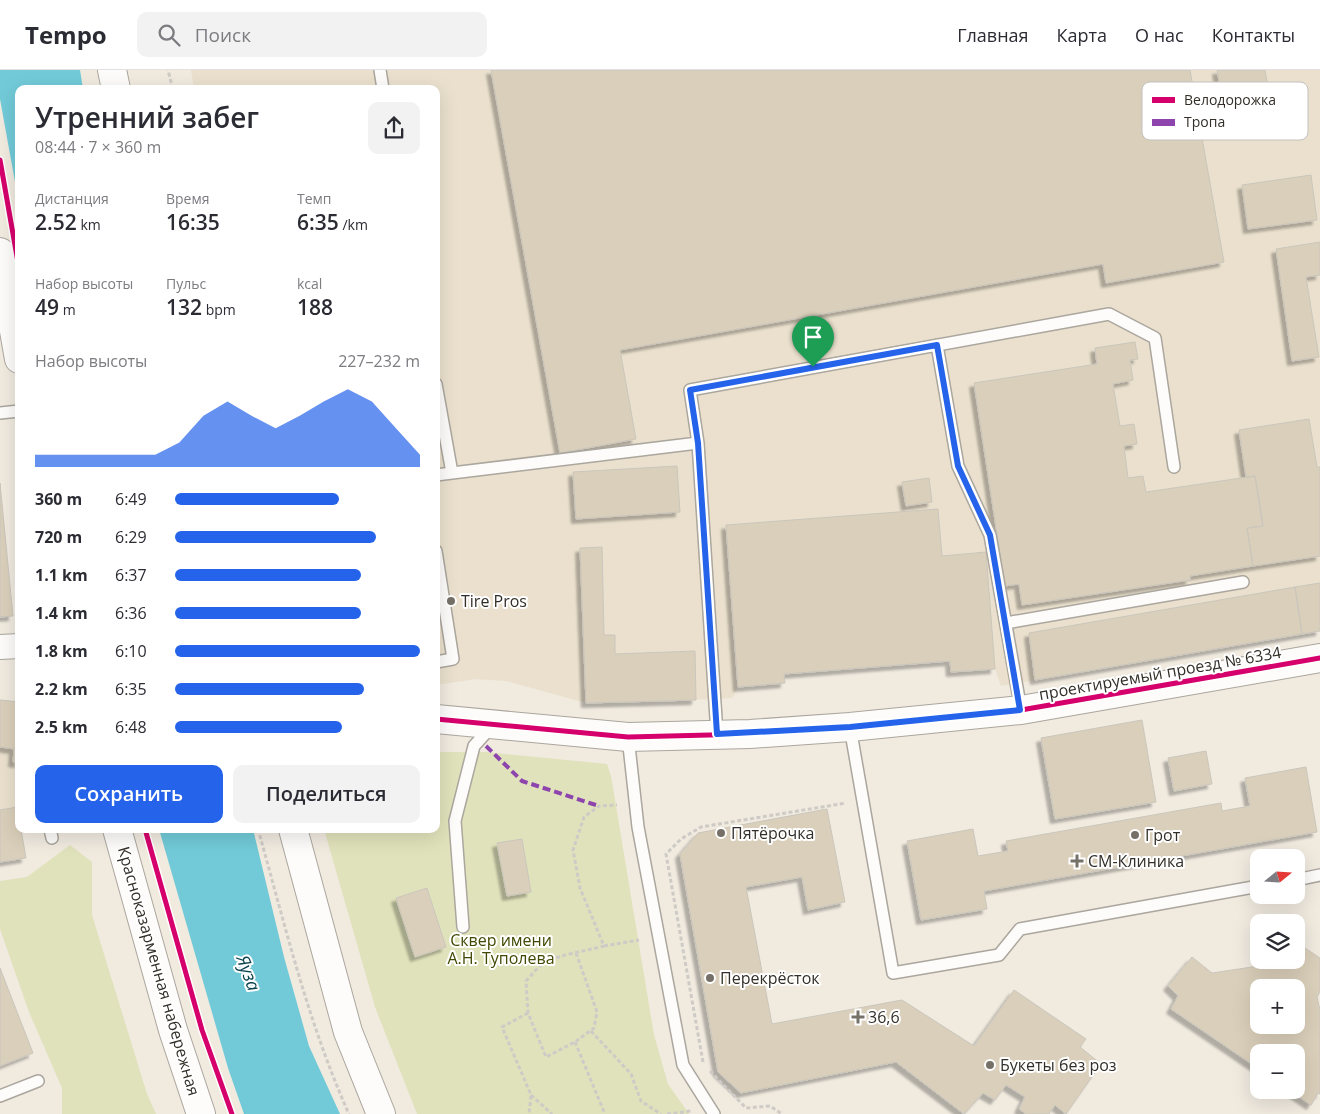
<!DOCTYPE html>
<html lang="ru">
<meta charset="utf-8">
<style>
:root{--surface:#fff;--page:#f2f2f3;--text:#2b2b33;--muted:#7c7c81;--line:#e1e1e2;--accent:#2563eb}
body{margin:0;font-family:"Open Sans",sans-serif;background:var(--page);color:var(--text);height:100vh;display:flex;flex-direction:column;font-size:19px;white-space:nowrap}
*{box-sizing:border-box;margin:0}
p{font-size:16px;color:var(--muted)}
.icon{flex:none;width:28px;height:28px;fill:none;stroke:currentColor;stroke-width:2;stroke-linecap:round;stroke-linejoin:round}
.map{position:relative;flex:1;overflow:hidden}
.details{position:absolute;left:15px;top:15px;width:425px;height:748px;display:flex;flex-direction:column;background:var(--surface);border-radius:10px;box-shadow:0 5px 20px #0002}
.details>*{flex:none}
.needle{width:32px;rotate:72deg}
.buttons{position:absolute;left:1250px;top:779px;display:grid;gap:10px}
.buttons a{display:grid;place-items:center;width:55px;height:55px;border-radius:10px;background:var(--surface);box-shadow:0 5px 20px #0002;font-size:25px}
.pin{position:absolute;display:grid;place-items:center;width:42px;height:42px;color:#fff;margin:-51px -21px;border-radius:50% 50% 50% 0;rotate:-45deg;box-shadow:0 0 5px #0007}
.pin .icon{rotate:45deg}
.round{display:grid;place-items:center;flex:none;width:52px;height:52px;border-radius:10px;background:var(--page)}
.overview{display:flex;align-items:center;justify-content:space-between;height:85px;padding:0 20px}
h1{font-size:28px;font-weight:600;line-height:38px}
.metrics{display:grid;grid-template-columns:repeat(3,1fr);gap:8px;height:85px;padding:5px 20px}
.metrics div{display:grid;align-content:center}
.metrics b{font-size:21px;font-weight:600}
.metrics small{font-size:14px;font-weight:400}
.metrics p{font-size:14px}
.chart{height:140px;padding:10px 20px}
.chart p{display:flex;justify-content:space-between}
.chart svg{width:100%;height:90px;margin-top:5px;fill:var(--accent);opacity:.7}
.primary-button{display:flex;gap:10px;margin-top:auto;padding:10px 20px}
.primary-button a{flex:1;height:58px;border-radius:10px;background:var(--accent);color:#fff;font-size:20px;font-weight:600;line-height:58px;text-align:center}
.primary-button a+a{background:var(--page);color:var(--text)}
ul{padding:0 20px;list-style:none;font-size:16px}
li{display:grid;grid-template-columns:80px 60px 1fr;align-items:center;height:38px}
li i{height:12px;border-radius:6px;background:var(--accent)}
header{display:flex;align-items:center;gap:30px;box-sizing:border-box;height:70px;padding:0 25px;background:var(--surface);border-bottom:1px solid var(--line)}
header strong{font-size:24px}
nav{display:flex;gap:28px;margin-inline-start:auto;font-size:18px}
.search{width:350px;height:45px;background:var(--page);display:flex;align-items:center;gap:12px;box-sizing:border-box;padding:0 18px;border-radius:10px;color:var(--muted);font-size:19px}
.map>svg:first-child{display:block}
</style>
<header>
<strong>Tempo</strong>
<div class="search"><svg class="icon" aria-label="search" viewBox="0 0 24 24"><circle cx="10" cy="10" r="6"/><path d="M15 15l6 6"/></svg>Поиск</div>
<nav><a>Главная</a><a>Карта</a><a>О нас</a><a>Контакты</a></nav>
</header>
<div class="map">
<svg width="1320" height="1044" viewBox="0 0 1320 1044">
<defs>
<filter id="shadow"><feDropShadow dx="-4.5" dy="4.5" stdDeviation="1" flood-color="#0004"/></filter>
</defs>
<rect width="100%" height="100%" fill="#f0eadf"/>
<!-- built -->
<path fill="#eae0cd" d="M 191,0 L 1320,0 L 1320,561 L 1001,616 L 995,599 L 951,602 L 950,591 L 784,604 L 738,617 L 732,628 L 714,629 L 586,633 L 506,611 L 476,609 L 436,615 L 436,19 L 194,19 Z
M 0,630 L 19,632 L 17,737 L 19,759 L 21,759 L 26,788 L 0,792 Z"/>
<!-- green -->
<path fill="#e0e2bb" d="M 436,682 L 485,682 L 607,694 L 611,706 L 654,965 L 668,1014 L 689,1044 L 417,1044 L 375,937 L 324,759 L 436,759 Z
M 70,775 L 92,792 L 92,845 L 147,1024 L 156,1044 L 62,1044 L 62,1018 L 29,942 L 0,859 L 0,811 L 27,807 Z"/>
<!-- water -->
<path fill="#72cad8" d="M 0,0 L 80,0 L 83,19 L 19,19 L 19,134 L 0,29 Z
M 159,759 L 253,759 L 284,887 L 309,976 L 340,1044 L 244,1044 L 228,998 Z"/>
<!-- building -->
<path fill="#dacfba" stroke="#cac6bd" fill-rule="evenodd" filter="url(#shadow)" d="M 491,0 L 1190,0 L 1224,192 L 1106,213 L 1103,194 L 620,280 L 636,369 L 560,383 Z
M 1217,0 L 1265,0 L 1271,35 L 1225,43 Z
M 1311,105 L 1317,150 L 1248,159 L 1242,115 Z
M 1320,172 L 1320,205 L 1306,207 L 1319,287 L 1292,291 L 1276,179 Z
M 1135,272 L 1138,289 L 1130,290 L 1133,310 L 1113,314 L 1120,356 L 1134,354 L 1137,374 L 1124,376 L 1128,408 L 1143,406 L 1146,422 L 1255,406 L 1263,456 L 1247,458 L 1253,496 L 1190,506 L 1190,510 L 1022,535 L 1019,514 L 1005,516 L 974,313 L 1097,294 L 1095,278 Z
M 1309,349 L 1317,397 L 1320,397 L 1320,486 L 1253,496 L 1247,458 L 1263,456 L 1255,406 L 1246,407 L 1239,360 Z
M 677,396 L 680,442 L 576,449 L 573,402 Z
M 929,408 L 932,432 L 906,436 L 902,412 Z
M 0,413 L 13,546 L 0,547 Z
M 938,439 L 942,486 L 986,482 L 995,599 L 951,602 L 950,591 L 784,604 L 785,613 L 738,617 L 726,455 Z
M 602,477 L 604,565 L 615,565 L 615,584 L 695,581 L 696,630 L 586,633 L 580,478 Z
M 1320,513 L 1320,561 L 1302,564 L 1295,517 Z
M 1295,517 L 1302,564 L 1035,610 L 1029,563 Z
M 0,630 L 19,632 L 19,693 L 13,692 L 14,679 L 0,677 Z
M 1142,650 L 1156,732 L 1055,749 L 1041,668 Z
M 1206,681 L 1212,714 L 1174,721 L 1168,688 Z
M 1306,697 L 1317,762 L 984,821 L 987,839 L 921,850 L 907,771 L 973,759 L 978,786 L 1008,781 L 1006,771 L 1221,733 L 1222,741 L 1250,736 L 1245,708 Z
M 17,737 L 19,759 L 21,759 L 26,788 L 0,792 L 0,740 Z
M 827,739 L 845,832 L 808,840 L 802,807 L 746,817 L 772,954 L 902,930 L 974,976 L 1014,920 L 1086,969 L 1080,977 L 1101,994 L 1066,1044 L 1055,1035 L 1049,1044 L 1026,1044 L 1019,1039 L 1025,1027 L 1006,1015 L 995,1030 L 983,1023 L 964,1044 L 896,992 L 741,1023 L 718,1002 L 680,784 L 698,763 Z
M 522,769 L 531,822 L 507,826 L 497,773 Z
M 427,818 L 446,877 L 415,887 L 396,828 Z
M 1296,872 L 1320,888 L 1320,922 L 1317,927 L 1320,940 L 1320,1024 L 1318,1023 L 1311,1035 L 1289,1020 L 1296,1020 L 1296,982 L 1259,982 L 1259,999 L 1171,939 L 1178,926 L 1168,916 L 1192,887 L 1212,903 L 1265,895 L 1268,890 L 1296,890 ZM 1259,918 L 1296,918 L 1296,955 L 1259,955 Z
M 0,898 L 33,983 L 0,996 Z"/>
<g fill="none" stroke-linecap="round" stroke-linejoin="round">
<!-- service casing -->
<g stroke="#aba69e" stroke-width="14">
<path id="service" d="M 380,0 L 383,19
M 937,275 L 958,396 L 990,465 L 1021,640
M 436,314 L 452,403 L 436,405
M 0,343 L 19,341
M 452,403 L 698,373
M 436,481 L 453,589 L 436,592
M 1006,553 L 1243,512
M 850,657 L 893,903 L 999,885 L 1020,859 L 1259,816
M 717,664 L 698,373 L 690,320 L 1109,244 L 1155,268 L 1174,397
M 628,667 L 638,757 L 683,995 L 714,1044
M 50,759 L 52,768
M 1296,810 L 1320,805
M 463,857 L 455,751 L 474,676 L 492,656
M 0,1026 L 38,1011"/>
</g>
<!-- minor casing -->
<g stroke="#aba69e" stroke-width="26">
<path id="minor" d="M 0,577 L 19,576"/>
</g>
<!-- tertiary casing -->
<g stroke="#aba69e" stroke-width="30">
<path id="tertiary" d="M 436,649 L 628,667 L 750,664 L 850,657 L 1021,640 L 1320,588"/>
</g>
<!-- secondary casing -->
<g stroke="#aba69e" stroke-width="30">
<path id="secondary" d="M 112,0 L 116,19
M 0,182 L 19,289
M 117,759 L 173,960 L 201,1044
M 293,759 L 348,962 L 381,1044"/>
</g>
<!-- path -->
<path stroke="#cecbc7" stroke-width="3" stroke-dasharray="4 2.5" stroke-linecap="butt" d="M 156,19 L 172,16 L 168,0
M 258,759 C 285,855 308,953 349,1044
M 604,876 L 639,870
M 576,883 L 597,942 L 594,958 L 575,972 L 546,987 L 528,943 L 526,911 C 531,906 535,900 540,896 C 554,885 586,881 604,876 L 580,818 L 573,780 L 584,747 L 599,736 L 617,735
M 528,943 L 502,957 L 531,1025 L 529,1044
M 591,961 L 631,1004 L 641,1031 L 661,1044
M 575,972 L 605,1044
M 703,992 L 666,784 L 681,769 L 701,757 L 846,733
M 710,1001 L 746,1038 L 770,1036 L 782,1044
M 531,1025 L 552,1044
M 667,1044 L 691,1041"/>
<!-- service -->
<use href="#service" stroke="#fdfcfa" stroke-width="11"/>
<!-- minor -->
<use href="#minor" stroke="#fdfcfa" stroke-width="24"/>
<!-- tertiary -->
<use href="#tertiary" stroke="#fdfcfa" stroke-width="28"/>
<!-- secondary -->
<use href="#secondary" stroke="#fdfcfa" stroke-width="28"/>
<!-- quiet -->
<path stroke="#8e44ad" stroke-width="4" stroke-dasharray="8 4" stroke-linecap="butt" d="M 486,676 L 522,711 L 599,736"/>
<!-- cycleway casing -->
<g stroke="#fff" stroke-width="8">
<path id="cycleway" d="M 0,90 L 19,198
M 436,649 L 628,667 L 750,664 L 850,657 L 1021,640 L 1320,588
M 145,759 L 202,960 L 232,1044"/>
</g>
<!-- cycleway -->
<use href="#cycleway" stroke="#d6006c" stroke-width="5"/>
</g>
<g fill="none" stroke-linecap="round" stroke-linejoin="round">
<!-- route casing -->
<g stroke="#fff" stroke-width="10">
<path id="route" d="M 937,275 L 958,396 L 990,465 L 1020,640 L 850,657 L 717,664 L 698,373 L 690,320 Z"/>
</g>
<!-- route -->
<use href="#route" stroke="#2563eb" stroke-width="6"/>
</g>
<!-- markers -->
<g fill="#757068" stroke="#fff" stroke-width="2">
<circle cx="451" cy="531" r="5"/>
<circle cx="721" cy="763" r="5"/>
<circle cx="1135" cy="765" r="5"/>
<path d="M1074.5 783.5h5v5h5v5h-5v5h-5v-5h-5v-5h5z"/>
<circle cx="710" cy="908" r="5"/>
<path d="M855.5 939.5h5v5h5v5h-5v5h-5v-5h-5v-5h5z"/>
<circle cx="990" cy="995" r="5"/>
</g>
<g text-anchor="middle" stroke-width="4" stroke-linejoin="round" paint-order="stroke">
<!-- poi labels -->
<g font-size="16" fill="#332f28" stroke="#fff" text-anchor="start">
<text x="461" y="537">Tire Pros</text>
<text x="731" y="769">Пятёрочка</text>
<text x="1145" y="771">Грот</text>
<text x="1088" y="797">СМ-Клиника</text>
<text x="720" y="914">Перекрёсток</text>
<text x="868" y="953">36,6</text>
<text x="1000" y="1001">Букеты без роз</text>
</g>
<!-- street labels -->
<g font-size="16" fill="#332f28" stroke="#fff">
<text transform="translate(1160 603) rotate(-10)" y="6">проектируемый проезд № 6334</text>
<text transform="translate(159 901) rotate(74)" y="6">Красноказарменная набережная</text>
</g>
<!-- park labels -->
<g font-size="16" fill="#434902" stroke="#fff">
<text x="501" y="876">Сквер имени<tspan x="501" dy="18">А.Н. Туполева</tspan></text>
</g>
<!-- water labels -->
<g font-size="18" font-style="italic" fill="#0c444f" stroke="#fff">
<text transform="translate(248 903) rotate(70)" y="6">Яуза</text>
</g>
</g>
<!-- legend -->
<rect x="1142" y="12" width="166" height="58" rx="8" fill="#fff" stroke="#c2c1be" stroke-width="1"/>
<rect x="1152" y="27" width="23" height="6" fill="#d6006c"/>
<rect x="1152" y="49" width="23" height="7" fill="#8e44ad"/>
<g font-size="14" fill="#332f28">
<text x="1184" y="35">Велодорожка</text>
<text x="1184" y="57">Тропа</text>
</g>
</svg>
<div class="buttons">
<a><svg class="needle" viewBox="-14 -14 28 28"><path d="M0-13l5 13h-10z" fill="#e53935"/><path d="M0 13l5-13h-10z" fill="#7c7c81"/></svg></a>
<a><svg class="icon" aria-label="layers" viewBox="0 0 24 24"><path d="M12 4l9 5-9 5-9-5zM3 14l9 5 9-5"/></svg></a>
<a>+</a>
<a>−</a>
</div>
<div class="pin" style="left:813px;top:297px;background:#1e9e55"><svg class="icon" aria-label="arrive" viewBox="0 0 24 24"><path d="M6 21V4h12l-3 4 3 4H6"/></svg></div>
<section class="details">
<div class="overview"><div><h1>Утренний забег</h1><p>08:44 · 7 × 360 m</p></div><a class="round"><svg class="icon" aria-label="share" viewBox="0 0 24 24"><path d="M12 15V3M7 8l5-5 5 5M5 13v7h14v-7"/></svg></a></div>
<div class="metrics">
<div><p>Дистанция</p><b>2.52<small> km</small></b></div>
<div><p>Время</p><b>16:35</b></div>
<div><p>Темп</p><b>6:35<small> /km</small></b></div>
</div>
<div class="metrics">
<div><p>Набор высоты</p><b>49<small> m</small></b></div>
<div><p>Пульс</p><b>132<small> bpm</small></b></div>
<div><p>kcal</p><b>188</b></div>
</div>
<div class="chart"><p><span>Набор высоты</span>227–232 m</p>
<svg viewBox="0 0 160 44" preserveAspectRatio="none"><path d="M0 44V38L10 38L20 38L30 38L40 38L50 38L60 32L70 19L80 12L90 19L100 25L110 19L120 12L130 6L140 12L150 25L160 38V44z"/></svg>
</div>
<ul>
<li><b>360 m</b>6:49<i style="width:67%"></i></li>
<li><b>720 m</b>6:29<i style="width:82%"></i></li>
<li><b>1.1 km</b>6:37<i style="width:76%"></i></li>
<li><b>1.4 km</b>6:36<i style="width:76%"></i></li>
<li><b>1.8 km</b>6:10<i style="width:100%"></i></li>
<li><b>2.2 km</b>6:35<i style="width:77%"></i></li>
<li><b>2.5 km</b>6:48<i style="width:68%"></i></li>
</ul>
<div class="primary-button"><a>Сохранить</a><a>Поделиться</a></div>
</section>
</div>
